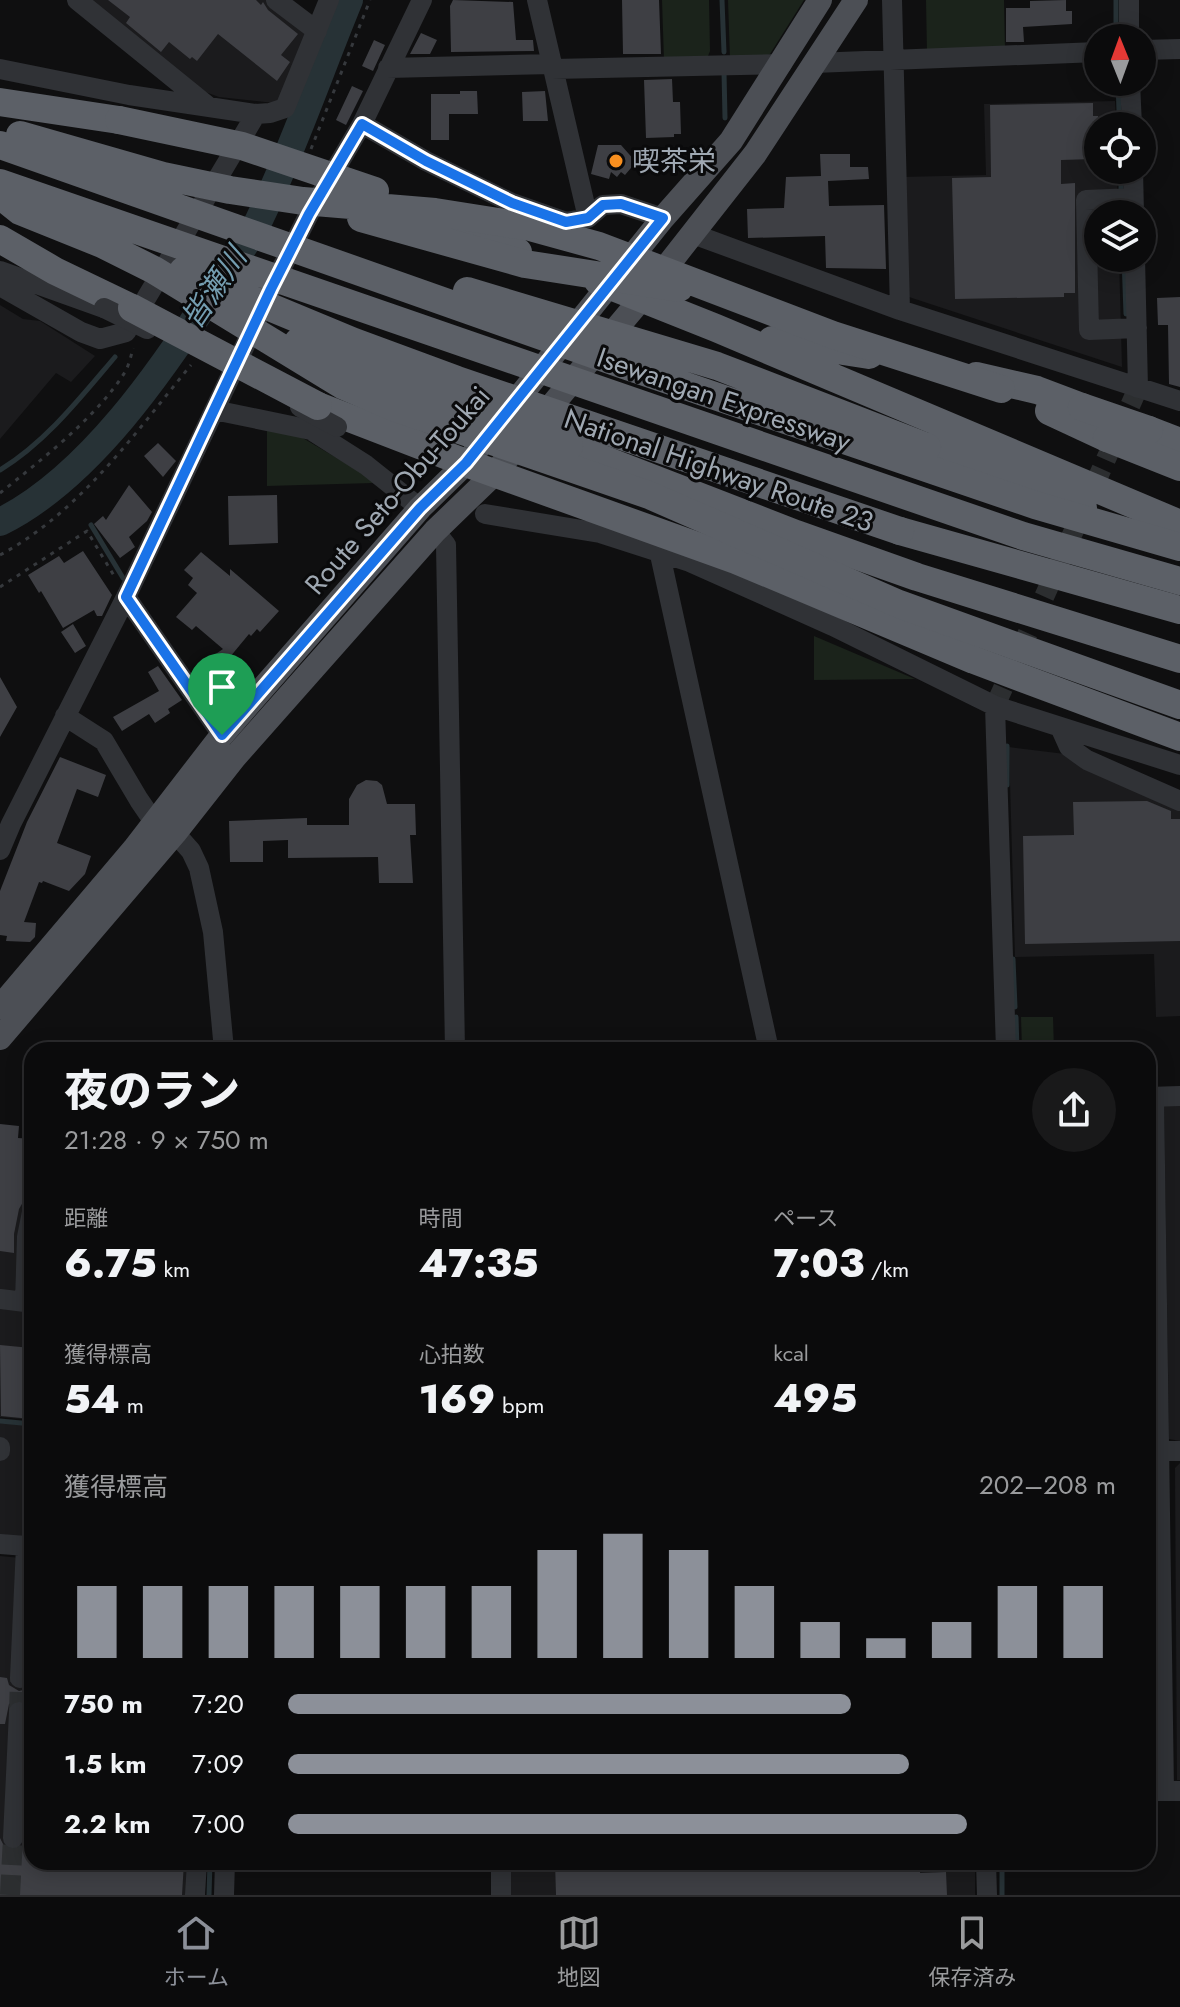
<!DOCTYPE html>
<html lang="ja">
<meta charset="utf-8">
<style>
:root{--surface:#0b0b0c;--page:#19191a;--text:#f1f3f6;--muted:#9a9b9d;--line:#2b2b2d;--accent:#8c9099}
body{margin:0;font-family:Jost,"Noto Sans JP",sans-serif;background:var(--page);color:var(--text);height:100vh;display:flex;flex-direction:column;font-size:30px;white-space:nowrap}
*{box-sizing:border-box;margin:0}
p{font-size:26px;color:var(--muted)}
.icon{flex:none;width:44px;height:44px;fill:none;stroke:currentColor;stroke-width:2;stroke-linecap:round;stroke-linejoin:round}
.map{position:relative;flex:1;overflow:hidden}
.sheet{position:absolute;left:24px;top:1042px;width:1132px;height:828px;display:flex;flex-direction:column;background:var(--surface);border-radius:24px;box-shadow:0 4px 20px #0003,0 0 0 2px var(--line)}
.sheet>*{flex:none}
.needle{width:52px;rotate:359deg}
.controls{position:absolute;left:1084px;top:24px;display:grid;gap:16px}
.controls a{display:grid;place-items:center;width:72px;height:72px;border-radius:50%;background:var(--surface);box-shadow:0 4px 20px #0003,0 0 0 2px var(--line);font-size:40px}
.pin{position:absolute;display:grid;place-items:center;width:68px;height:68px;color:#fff;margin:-82px -34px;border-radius:50% 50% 50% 0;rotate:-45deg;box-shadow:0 0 8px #0007}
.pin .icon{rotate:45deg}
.round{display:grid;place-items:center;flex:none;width:84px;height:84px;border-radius:42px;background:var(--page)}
.overview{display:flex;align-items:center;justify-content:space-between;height:136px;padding:0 40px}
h1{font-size:44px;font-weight:800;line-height:60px}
.stats{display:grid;grid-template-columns:repeat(3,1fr);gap:12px;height:136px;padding:8px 40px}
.stats div{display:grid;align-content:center}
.stats b{font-size:40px;font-weight:800}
.stats small{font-size:22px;font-weight:400}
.stats p{font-size:22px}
.chart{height:224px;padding:16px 40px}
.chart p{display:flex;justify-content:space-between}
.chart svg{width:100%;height:144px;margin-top:8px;stroke:var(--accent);stroke-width:6}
ul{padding:0 40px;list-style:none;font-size:26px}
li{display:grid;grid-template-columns:128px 96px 1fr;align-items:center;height:60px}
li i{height:20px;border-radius:10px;background:var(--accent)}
.tab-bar{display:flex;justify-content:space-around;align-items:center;height:112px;border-top:2px solid var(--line);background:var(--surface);font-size:22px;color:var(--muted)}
.tab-bar a{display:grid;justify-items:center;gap:4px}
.tab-bar .selected{color:var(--accent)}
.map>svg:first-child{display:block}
</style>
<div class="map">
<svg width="1180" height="1895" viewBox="0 0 1180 1895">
<rect width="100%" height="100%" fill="#0f0f10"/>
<!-- built -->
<path fill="#1b1b1d" d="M 86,0 L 269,0 L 309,34 L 283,104 L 219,97 L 197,89 Z
M 1115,101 L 1116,126 L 1098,126 L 1098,170 L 1117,170 L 1118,214 L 1098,214 L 1098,258 L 1119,258 L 1122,367 L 906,296 L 902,177 L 986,175 L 984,104 Z
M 0,305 L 23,319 L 40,321 L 95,356 L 71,382 L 56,373 L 0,439 Z
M 1009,747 L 1065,754 L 1180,811 L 1180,1016 L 1156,1017 L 1154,954 L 1015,957 Z
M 1164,1102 L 1180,1102 L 1180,1441 L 1169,1439 Z
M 0,1153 L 32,1156 L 32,1196 L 23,1240 L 20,1294 L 0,1293 Z
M 0,1304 L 32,1307 L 32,1420 L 0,1417 Z
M 0,1423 L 32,1426 L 29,1540 L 0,1537 Z
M 1180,1463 L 1180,1780 L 1177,1780 L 1175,1468 Z
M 0,1556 L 32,1559 L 32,1862 L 205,1862 L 204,1895 L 0,1895 Z
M 507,1862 L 975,1862 L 975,1895 L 507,1895 Z"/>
<!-- green -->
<path fill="#1b231b" d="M 662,0 L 709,0 L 710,51 L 706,61 L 664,61 Z
M 728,0 L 804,0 L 770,54 L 760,59 L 730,59 Z
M 926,0 L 1004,0 L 1005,50 L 927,53 Z
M 267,430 L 301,437 L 369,477 L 373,483 L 267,486 Z
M 814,636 L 915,679 L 814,680 Z
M 1021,1017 L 1053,1017 L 1054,1050 L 1022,1050 Z"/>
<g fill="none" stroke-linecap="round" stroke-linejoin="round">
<!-- stream -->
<path stroke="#273236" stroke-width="5" d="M 722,0 L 724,52
M 1116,0 L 1116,37
M 724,72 L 725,118
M 1118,82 L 1119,111
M 1121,171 L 1121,190
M 1122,213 L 1122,214
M 1124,258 L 1126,314
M 0,470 C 45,443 81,397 115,357
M 91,525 L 123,578
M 1007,746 L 1007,785
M 1013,959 L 1015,1007
M 1016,1017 L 1017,1050
M 0,1421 L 32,1424
M 1002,1862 L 1002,1895
M 209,1895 L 210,1862"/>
<!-- river -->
<path stroke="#273236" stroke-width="28" d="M 0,522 C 89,478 163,369 216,287 C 230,265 248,243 259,220 C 293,149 319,73 349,0"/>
</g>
<!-- building -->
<path fill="#3e3f44" d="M 108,0 L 256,0 L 261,5 L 263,2 L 268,10 L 298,34 L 281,55 L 290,62 L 277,81 L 218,34 L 197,61 L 192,57 L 190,59 L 169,42 L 161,52 L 126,23 L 130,17 Z
M 453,0 L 513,2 L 516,40 L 533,40 L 534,51 L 451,52 L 450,6 Z
M 622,0 L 659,0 L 661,54 L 623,54 Z
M 1066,0 L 1066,11 L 1072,11 L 1072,24 L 1023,27 L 1024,42 L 1006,42 L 1006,8 L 1030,8 L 1030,1 Z
M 421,33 L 437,40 L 430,54 L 410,54 Z
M 374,40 L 385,45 L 373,71 L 362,66 Z
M 672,79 L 673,102 L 680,102 L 681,134 L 674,134 L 674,137 L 646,138 L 644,80 Z
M 352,86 L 363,91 L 346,125 L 336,120 Z
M 460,91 L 477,91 L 478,114 L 449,114 L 449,140 L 431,140 L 431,94 L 460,94 Z
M 545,91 L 548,121 L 523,121 L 522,92 Z
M 1093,103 L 1093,116 L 1098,116 L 1098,134 L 1094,135 L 1094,159 L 1061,160 L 1061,184 L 1075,183 L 1075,293 L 1064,293 L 1064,297 L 955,299 L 952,178 L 991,177 L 990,105 Z
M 598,145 L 621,145 L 636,162 L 625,175 L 621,172 L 617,177 L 611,172 L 609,179 L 591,174 Z
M 820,154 L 850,154 L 850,167 L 868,167 L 869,179 L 828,181 L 829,206 L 884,205 L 886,269 L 826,268 L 825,236 L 748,238 L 747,209 L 784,208 L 786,177 L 821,176 Z
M 1180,297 L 1180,387 L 1169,384 L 1168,325 L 1158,325 L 1157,298 Z
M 158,443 L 176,461 L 163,477 L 144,456 Z
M 129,485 L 152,512 L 147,521 L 129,537 L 135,547 L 120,558 L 94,524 L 103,516 L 106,520 Z
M 277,495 L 278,543 L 229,545 L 228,496 Z
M 83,551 L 112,595 L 102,616 L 97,616 L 94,610 L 63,628 L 41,591 L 39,593 L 28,575 L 59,556 L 64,563 Z
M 201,552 L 230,576 L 230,569 L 279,611 L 260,632 L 257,629 L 251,636 L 249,634 L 220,669 L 231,686 L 217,695 L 198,666 L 223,649 L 196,626 L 192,630 L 176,617 L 197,593 L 188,585 L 193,578 L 184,570 Z
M 73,624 L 86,646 L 75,653 L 61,632 Z
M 158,666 L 182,700 L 168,709 L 170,713 L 155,723 L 149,714 L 122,731 L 113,717 L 159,691 L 148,672 Z
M 0,677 L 17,707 L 0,737 Z
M 60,757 L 106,775 L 98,797 L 77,789 L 57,843 L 91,856 L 85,874 L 69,891 L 43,881 L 42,883 L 39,882 L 24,922 L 36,923 L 35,937 L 30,942 L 6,941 L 7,936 L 0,935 L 0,891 L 27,822 Z
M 366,780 L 377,781 L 382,785 L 387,804 L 415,804 L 416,835 L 410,835 L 413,883 L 379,883 L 378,857 L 288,858 L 288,840 L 263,841 L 263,862 L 230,862 L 229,821 L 307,818 L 307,825 L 349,825 L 349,799 L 357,785 Z
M 1147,801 L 1171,811 L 1171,819 L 1180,819 L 1180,941 L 1025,944 L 1023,836 L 1074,835 L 1073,802 Z
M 0,1124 L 19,1126 L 18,1138 L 32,1139 L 32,1151 L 28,1151 L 23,1202 L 19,1209 L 14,1234 L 14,1253 L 0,1251 Z
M 0,1345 L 31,1348 L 31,1388 L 25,1388 L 31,1419 L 1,1416 Z
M 0,1677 L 7,1678 L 9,1685 L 19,1691 L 27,1689 L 32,1682 L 32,1725 L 31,1707 L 25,1701 L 19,1699 L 9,1704 L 5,1724 L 0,1724 Z
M 0,1838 L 5,1848 L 13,1851 L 23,1846 L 26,1839 L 32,1839 L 32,1862 L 184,1862 L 182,1895 L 0,1895 Z
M 555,1862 L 920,1862 L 920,1873 L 946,1872 L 947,1895 L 556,1895 Z"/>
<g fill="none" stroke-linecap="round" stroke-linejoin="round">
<!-- minor-tunnel -->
<path stroke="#2c2e30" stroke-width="20" stroke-dasharray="20 10" stroke-linecap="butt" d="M 995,706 L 1138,388
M 19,1712 L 20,1678
M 10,1895 L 13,1838"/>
<!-- path -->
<path stroke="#36393d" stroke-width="3" stroke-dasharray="4 6" stroke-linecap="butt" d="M 311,149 L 370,0
M 0,493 C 41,460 97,417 125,372 C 129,365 131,356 133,348
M 0,555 C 80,512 135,433 191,365
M 0,587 L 87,531 L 116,579"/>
<!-- minor -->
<path stroke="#303236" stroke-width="20" d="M 77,0 L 209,107
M 276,0 L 317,31
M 892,0 L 900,310
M 1129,0 L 1129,38
M 1142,50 L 1180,49
M 814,63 L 1098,52
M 552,64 L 588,218
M 388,68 L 552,64 L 537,0
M 0,69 L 129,95 L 256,114 L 270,113 L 285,108 L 329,0
M 553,69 L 782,64
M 1130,82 L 1132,126
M 362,124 L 426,161 L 512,203 L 566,222 L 588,218 L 603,205 L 621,204 L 663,218
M 1133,170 L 1134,214
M 1133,198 L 1086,200 L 1089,330 L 1137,328
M 693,234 L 900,310 L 1180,401
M 1135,258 L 1138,388
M 0,271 L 104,308
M 0,286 L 81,332 L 100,339 L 126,332 L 256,114
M 270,291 L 309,214 L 362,124 L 422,0
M 214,410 L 311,430 L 366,465 L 420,508
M 591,509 L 600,520 L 600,533 L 690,562 L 833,626 L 995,706 L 1180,765
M 485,514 L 600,533
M 435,531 L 446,545 L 455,1050
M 659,550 L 769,1050
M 126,597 L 222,735
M 995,706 L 1006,1050
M 65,716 L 104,741 L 139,800 L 154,822 L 175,833 L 191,851 L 199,868 L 213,932 L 224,1050
M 1060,727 L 1069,747 L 1087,760 L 1180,801
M 0,850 L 11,824 L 126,597 L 257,320
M 1154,1096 L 1164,1791
M 1148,1097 L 1180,1096
M 0,1299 L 25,1302 L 27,1237 L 32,1212
M 0,1451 L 0,1447
M 1148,1451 L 1180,1451
M 0,1544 L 26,1546 L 32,1550
M 20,1678 L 26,1546
M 1148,1791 L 1180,1791
M 13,1838 L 19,1712
M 501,1862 L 501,1895
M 986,1862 L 987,1895
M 195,1895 L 197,1862
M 224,1895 L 225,1862"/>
<!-- major -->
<path stroke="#4c4f55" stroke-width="24" d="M 0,1007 L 134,849 L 222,735 L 420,508 L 466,463 L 663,218 L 731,141 L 820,0
M 0,1038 L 175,833 L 234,758 L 435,531 L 494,474 L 642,298 L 755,154 L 856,0"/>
<!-- highway -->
<path stroke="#5c6067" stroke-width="28" d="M 0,102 L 119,120
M 430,216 L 518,252
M 0,239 L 55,271 L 132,308
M 598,281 L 716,328 L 1180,524
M 772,340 L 869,355
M 976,376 L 1037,390 L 1082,407
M 318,406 L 466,463 L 736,560 L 974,660 L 1180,737
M 1049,411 L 1107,438
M 1149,430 L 1180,442
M 569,446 L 796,534 L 917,577 L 1180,659
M 927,447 L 1083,508
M 900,531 L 1180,610"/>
<!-- minor-bridge -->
<path stroke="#303236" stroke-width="20" d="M 104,308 L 147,329
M 300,407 L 337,427"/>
<!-- highway-bridge -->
<path stroke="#5c6067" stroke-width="28" d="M 119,120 L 242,146 L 375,191
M 20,135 L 163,176 L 230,190 L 303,201 L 435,212 L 530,227 L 599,246 L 833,335 L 1001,389
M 0,145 L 624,365 L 1035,505 L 1180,547
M 0,183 L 1023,536 L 1180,581
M 0,195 L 20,211 L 102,244 L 154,270 L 344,386 L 393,407 L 649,495 L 899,604 L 1180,705
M 361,218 L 525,264 L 679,288
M 183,271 L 354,342 L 457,380 L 900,531
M 467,291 L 717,366 L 927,447
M 132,308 L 318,406
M 298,342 L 442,401 L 569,446
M 1082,407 L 1149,430
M 1107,438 L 1180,467"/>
</g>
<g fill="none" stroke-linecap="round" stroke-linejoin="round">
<!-- route casing -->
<g stroke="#fff" stroke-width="16">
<path id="route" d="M 362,124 L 426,161 L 512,203 L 566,222 L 588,218 L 603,205 L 621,204 L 663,218 L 466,463 L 420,508 L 222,735 L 126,597 L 271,289 L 309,214 Z"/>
</g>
<!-- route -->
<use href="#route" stroke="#1a73e8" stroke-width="10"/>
</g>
<!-- markers -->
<circle fill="#f88f1f" stroke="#0a0a0b" stroke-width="3" cx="616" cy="161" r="8"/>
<g text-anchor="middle" stroke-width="6" stroke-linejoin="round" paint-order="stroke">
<!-- poi labels -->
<g font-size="28" fill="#9fa8b2" stroke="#0a0a0b" text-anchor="start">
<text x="632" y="171">喫茶栄</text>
</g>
<!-- street labels -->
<g font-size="28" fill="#9fa8b2" stroke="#0a0a0b">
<text transform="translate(724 399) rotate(19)" y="10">Isewangan Expressway</text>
<text transform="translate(719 470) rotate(19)" y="10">National Highway Route 23</text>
<text transform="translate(397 490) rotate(-49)" y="10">Route Seto-Obu-Toukai</text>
</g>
<!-- water labels -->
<g font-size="30" font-style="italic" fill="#749db0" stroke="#0a0a0b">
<text transform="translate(214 288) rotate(-56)" y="10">皆瀬川</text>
</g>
</g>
</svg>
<div class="controls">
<a><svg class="needle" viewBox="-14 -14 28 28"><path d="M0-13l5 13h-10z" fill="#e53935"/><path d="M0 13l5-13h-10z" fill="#9a9b9d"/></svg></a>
<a><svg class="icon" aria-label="locate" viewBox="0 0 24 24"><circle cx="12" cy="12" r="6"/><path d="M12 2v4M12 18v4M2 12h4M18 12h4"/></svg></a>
<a><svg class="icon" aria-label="layers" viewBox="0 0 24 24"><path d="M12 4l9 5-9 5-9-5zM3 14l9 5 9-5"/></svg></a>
</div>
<div class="pin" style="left:222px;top:735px;background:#1e9e55"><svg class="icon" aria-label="arrive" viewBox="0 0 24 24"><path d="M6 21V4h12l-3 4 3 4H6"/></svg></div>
<section class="sheet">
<div class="overview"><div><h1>夜のラン</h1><p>21:28 · 9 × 750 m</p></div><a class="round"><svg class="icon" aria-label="share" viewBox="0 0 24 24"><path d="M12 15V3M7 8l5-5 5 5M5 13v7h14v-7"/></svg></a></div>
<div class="stats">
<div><p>距離</p><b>6.75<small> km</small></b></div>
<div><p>時間</p><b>47:35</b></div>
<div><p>ペース</p><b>7:03<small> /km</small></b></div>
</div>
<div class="stats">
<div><p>獲得標高</p><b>54<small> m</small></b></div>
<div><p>心拍数</p><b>169<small> bpm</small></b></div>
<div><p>kcal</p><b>495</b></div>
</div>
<div class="chart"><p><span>獲得標高</span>202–208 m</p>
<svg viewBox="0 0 160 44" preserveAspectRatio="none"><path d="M5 44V22M15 44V22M25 44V22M35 44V22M45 44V22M55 44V22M65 44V22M75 44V11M85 44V6M95 44V11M105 44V22M115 44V33M125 44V38M135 44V33M145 44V22M155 44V22"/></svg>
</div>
<ul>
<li><b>750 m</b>7:20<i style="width:68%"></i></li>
<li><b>1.5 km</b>7:09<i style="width:75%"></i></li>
<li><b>2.2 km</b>7:00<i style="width:82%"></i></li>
</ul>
</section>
</div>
<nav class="tab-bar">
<a class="selected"><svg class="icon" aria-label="home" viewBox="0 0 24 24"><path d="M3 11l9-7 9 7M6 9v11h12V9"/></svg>ホーム</a>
<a><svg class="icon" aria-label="map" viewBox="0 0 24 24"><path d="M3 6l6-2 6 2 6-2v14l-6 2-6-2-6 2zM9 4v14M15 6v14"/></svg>地図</a>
<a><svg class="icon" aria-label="saved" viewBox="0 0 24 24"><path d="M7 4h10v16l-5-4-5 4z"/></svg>保存済み</a>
</nav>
